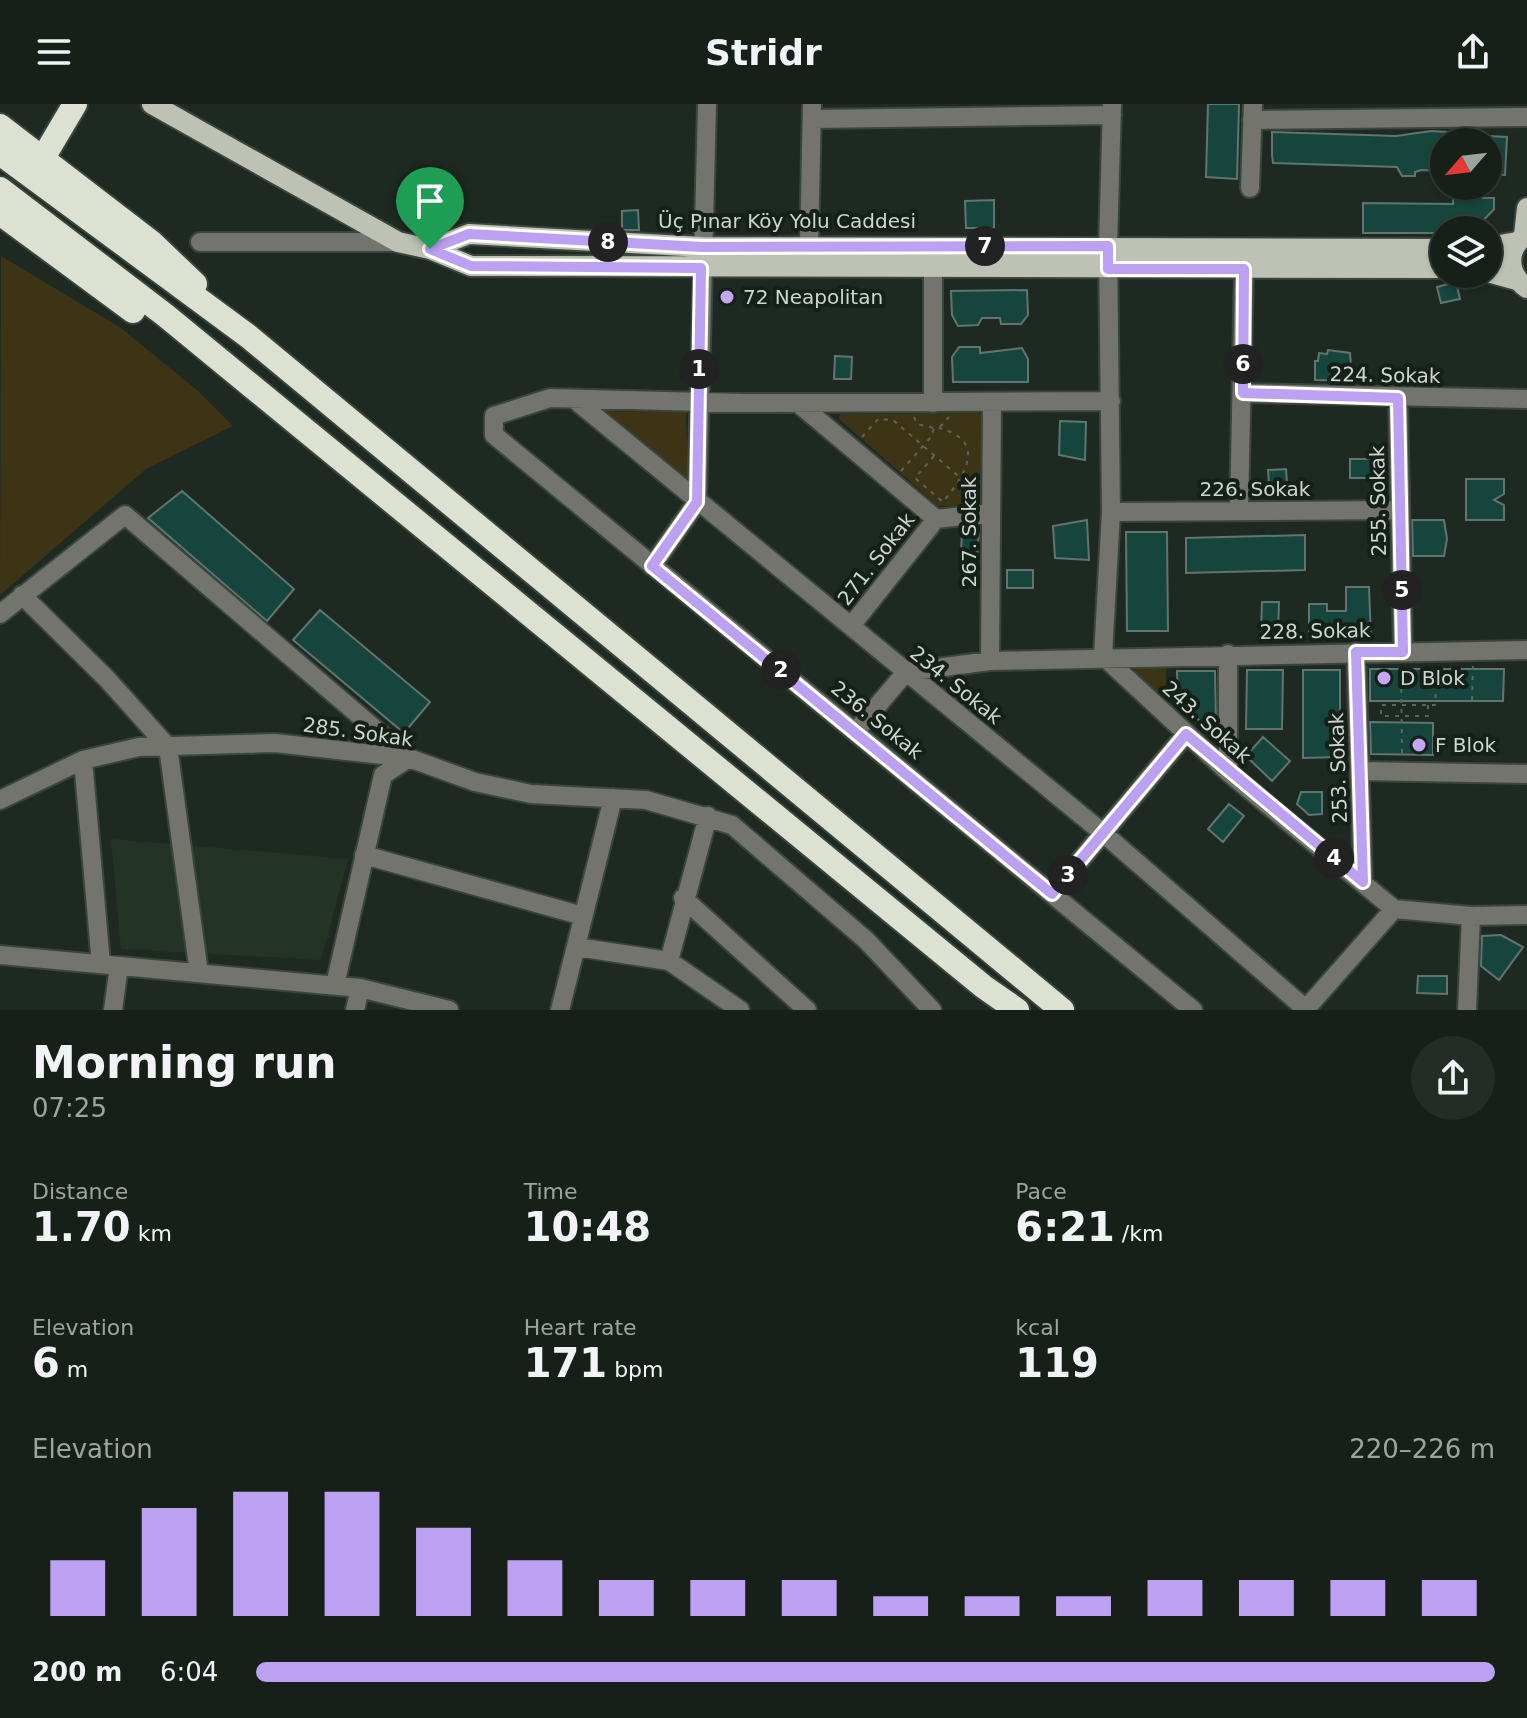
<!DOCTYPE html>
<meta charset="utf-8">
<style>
:root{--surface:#162019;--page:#232d26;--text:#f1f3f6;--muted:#9ea3a2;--line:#353e38;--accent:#bca0f2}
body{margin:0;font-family:"DejaVu Sans",sans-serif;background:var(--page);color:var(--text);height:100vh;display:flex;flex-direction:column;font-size:30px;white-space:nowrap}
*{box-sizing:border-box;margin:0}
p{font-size:26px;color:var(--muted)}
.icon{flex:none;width:44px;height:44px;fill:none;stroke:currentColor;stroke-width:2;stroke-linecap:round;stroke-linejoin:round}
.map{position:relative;height:906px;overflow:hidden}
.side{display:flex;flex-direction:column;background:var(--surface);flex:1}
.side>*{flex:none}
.needle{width:52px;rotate:242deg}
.buttons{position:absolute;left:1430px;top:24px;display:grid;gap:16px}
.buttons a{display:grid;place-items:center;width:72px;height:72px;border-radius:50%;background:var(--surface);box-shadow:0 2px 6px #0004,0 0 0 2px var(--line);font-size:40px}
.pin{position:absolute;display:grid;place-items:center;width:68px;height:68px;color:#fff;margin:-82px -34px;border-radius:50% 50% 50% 0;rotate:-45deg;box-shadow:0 0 8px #0007}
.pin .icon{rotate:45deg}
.km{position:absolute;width:40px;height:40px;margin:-20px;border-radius:50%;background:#222;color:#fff;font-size:22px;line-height:40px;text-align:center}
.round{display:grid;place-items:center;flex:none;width:84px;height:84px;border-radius:42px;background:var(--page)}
.summary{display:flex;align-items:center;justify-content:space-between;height:136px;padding:0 32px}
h1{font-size:44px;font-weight:700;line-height:60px}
.stats{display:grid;grid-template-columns:repeat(3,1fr);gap:12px;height:136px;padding:8px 32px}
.stats div{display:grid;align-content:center}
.stats b{font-size:40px;font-weight:700}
.stats small{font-size:22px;font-weight:400}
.stats p{font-size:22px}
.chart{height:224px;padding:16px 32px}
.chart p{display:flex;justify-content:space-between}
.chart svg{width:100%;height:144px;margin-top:8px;stroke:var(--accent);stroke-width:6}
ul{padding:0 32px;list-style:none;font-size:26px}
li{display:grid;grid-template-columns:128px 96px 1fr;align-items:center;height:60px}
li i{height:20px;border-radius:10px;background:var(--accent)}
header{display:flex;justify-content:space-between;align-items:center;height:104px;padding:0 32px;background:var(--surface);font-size:36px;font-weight:700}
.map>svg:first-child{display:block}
</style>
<header><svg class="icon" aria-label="menu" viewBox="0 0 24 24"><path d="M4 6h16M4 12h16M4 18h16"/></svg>Stridr<svg class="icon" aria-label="share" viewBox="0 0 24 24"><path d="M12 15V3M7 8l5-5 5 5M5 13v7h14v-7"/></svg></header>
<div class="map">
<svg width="1527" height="906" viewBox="0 0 1527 906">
<rect width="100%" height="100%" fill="#1e2a21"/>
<!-- built -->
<path fill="#233427" d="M 111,735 L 348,755 L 321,856 L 121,845 Z"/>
<!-- green -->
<path fill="#3d3416" d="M 1,152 L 121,224 L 198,287 L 233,322 L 146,365 L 0,491 Z
M 598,307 L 686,308 L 688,377 Z
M 978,309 L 983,312 L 984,401 L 938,402 L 838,314 L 841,310 Z
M 1166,557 L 1166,594 L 1129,568 L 1128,563 Z"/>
<!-- building -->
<path fill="#16453e" stroke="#617470" stroke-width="2" d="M 1208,0 L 1239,0 L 1237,75 L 1206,73 Z
M 1431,27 L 1481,30 L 1481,38 L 1444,38 L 1444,67 L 1421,66 L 1415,68 L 1415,72 L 1402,72 L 1397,63 L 1273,59 L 1272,51 L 1272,28 L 1396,32 Z
M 1488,32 L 1507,33 L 1505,71 L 1488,70 Z
M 1453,94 L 1494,94 L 1494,105 L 1481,119 L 1474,119 L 1474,124 L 1441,124 L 1442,129 L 1363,129 L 1363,99 L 1453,100 Z
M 994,96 L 994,124 L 966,124 L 965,97 Z
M 638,106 L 639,126 L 622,126 L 622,107 Z
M 1456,178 L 1460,195 L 1441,199 L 1437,183 Z
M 1027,186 L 1028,211 L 1021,220 L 1001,220 L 1000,214 L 982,214 L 978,221 L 958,222 L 952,211 L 951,187 Z
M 959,243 L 980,243 L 980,249 L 1022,244 L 1028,255 L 1028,278 L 953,278 L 952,253 Z
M 1328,246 L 1350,249 L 1352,277 L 1315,276 L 1315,257 L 1318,257 L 1319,249 L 1327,250 Z
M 835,252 L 852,253 L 851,275 L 834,275 Z
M 1060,317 L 1086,318 L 1085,356 L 1059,351 Z
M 1350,355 L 1375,355 L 1375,374 L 1350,374 Z
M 1286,365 L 1288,392 L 1270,393 L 1268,366 Z
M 1466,375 L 1504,375 L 1504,390 L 1494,396 L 1504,401 L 1504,416 L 1466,416 Z
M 182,387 L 294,485 L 267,517 L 148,414 Z
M 1087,416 L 1089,456 L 1055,454 L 1053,422 Z
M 1412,416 L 1444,416 L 1447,435 L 1444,452 L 1413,452 Z
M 962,427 L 979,428 L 977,451 L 961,450 Z
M 1126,428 L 1167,428 L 1168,527 L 1127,527 Z
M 1305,431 L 1305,466 L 1186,469 L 1186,434 Z
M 1007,466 L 1033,466 L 1033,484 L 1007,484 Z
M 1346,483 L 1369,483 L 1371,535 L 1365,530 L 1323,527 L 1323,531 L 1313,531 L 1309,527 L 1309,500 L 1327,500 L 1327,507 L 1346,507 Z
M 1262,498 L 1279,498 L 1278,530 L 1261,529 Z
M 320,506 L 430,598 L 404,629 L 293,536 Z
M 1370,565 L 1504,565 L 1503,597 L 1370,597 Z
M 1247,566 L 1283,566 L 1282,625 L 1246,625 Z
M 1303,566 L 1340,566 L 1340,653 L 1303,654 Z
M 1177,567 L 1215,567 L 1216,617 L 1200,617 L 1178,599 Z
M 1370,618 L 1433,619 L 1433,651 L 1371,650 Z
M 1263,633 L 1290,657 L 1272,677 L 1246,652 Z
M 1301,688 L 1322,688 L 1322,710 L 1309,711 L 1297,700 Z
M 1229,700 L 1244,712 L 1223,738 L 1208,725 Z
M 1501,831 L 1523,843 L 1499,876 L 1481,862 L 1482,832 Z
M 1418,872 L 1447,872 L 1447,890 L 1417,889 Z"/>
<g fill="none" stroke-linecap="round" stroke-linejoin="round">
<!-- minor casing -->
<g stroke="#3a453d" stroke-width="22">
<path id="minor" d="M 812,15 L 1112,11
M 1252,16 L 1527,13
M 1250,84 L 1253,0
M 200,138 L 398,138
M 809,143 L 812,0
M 933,165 L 933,299
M 1243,289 L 1527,295
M 1398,294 L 1403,548
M 574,295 L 1103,729 L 1307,906
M 1111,297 L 743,299 L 550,294 L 494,312 L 494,331 L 1193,906
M 798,299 L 936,415 L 991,409
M 1239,407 L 1244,165
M 1111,408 L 1400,406
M 652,462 L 697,398 L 707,0
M 22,491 L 107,575 L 168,643 L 199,869
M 0,510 L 125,411 L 409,654 L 383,671 L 335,881
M 851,522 L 936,415
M 1356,548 L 1363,778
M 1228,550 L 1228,668
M 1103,552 L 1111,408 L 1108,142 L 1112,0
M 1103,552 L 1228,668 L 1394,805 L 1471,812 L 1527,811
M 990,557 L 992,299
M 856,627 L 906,568 L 990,557 L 1527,546
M 83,656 L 101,860
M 1360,667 L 1527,670
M 0,696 L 83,656 L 139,643 L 275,639 L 409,654 L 475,678 L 531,690 L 646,696 L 732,721 L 866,836 L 932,906
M 364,751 L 583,812
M 1052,790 L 1186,630
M 683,794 L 807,906
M 577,843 L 669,857 L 740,906
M 0,851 L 360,884 L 449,906
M 669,857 L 708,712
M 113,906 L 119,862
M 355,906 L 360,884
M 560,906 L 613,694
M 1305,906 L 1394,805
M 1467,906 L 1471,812"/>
</g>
<!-- major casing -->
<g stroke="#3a453d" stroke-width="24">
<path id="major" d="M 152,0 L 398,138 L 430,145 L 471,162 L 1444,164
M 1527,130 C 1506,144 1506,169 1527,184
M 1524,131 L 1527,104
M 1488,143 L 1517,138
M 430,145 L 469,130 L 702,143 L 1444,145
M 1488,168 L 1517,176"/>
</g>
<!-- highway casing -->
<g stroke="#3a453d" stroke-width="28">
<path id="highway" d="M 0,22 L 151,138 L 195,180
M 0,49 L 248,232 L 1062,906
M 43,54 L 75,0
M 0,85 L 165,211 L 984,883 L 1017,906
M 0,109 L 133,207"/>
</g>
<!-- path -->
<path stroke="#5b655d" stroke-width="2" stroke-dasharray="4 6" stroke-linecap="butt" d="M 914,313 L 917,320 L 934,324
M 940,323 L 949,313
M 862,333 L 878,315 L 893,316 L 971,383
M 934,352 L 915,374 L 943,398 C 965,371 988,337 939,324
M 901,367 L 931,333 L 934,324
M 1401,565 L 1402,651
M 1472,596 L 1473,561
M 1428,601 L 1428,612 L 1381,612 L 1381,601 L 1435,601 L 1437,563"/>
<!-- minor -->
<use href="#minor" stroke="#72746d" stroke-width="18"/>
<!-- major -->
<use href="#major" stroke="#bdc2b5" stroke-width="20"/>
<!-- highway -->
<use href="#highway" stroke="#dce1d1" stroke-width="24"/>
</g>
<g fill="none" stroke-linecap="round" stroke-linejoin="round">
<!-- route casing -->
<g stroke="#fff" stroke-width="16">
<path id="route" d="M 469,130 L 702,143 L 1108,142 L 1108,165 L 1244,165 L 1243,289 L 1398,294 L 1403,548 L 1356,548 L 1363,778 L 1186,630 L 1052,790 L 652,462 L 697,398 L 701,164 L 471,162 L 430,145 Z"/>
</g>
<!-- route -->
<use href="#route" stroke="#bca0f2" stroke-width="10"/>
</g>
<!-- markers -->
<g fill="#c3a7f2" stroke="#152018" stroke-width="3">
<circle cx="727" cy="193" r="8"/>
<circle cx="1384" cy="574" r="8"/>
<circle cx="1419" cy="641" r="8"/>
</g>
<g text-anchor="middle" stroke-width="8" stroke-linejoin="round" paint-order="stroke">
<!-- street labels -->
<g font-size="20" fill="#cdd5cf" stroke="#152018">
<text x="787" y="124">Üç Pınar Köy Yolu Caddesi</text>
<text transform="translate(1385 271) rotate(1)" y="7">224. Sokak</text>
<text x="1255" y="392">226. Sokak</text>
<text transform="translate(1378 397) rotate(-91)" y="7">255. Sokak</text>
<text transform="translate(969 428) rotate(-90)" y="7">267. Sokak</text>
<text transform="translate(876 455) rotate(-52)" y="7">271. Sokak</text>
<text transform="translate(1315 527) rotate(-1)" y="7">228. Sokak</text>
<text transform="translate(956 581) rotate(39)" y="7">234. Sokak</text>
<text transform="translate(877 616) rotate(39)" y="7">236. Sokak</text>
<text transform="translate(1207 618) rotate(42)" y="7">243. Sokak</text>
<text transform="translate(358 628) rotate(8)" y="7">285. Sokak</text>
<text transform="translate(1338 664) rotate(-92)" y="7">253. Sokak</text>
</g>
<!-- poi labels -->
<g font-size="20" fill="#cdd5cf" stroke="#152018" text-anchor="start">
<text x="743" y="200">72 Neapolitan</text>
<text x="1400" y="581">D Blok</text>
<text x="1435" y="648">F Blok</text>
</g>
</g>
</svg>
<div class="buttons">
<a><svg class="needle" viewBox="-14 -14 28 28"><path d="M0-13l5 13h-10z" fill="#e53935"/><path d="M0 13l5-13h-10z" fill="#9ea3a2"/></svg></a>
<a><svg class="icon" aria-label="layers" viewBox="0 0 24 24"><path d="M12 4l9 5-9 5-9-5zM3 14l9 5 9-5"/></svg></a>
</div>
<div class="pin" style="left:430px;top:145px;background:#1e9e55"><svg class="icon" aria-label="arrive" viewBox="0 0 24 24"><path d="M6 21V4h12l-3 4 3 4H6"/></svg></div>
<b class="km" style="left:699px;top:265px">1</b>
<b class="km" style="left:781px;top:566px">2</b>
<b class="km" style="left:1068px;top:771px">3</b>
<b class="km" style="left:1334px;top:754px">4</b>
<b class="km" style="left:1402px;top:486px">5</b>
<b class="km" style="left:1243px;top:260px">6</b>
<b class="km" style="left:985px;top:142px">7</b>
<b class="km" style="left:608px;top:138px">8</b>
</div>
<section class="side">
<div class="summary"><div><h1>Morning run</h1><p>07:25</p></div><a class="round"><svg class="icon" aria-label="share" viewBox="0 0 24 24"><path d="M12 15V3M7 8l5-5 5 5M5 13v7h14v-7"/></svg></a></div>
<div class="stats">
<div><p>Distance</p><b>1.70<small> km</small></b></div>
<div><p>Time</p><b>10:48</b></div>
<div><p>Pace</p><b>6:21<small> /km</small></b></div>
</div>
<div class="stats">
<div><p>Elevation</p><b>6<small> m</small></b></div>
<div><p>Heart rate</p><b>171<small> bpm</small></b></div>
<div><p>kcal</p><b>119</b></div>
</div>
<div class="chart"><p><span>Elevation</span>220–226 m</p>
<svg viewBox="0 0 160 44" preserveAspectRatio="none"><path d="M5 44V27M15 44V11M25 44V6M35 44V6M45 44V17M55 44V27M65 44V33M75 44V33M85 44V33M95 44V38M105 44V38M115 44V38M125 44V33M135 44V33M145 44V33M155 44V33"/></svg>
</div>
<ul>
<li><b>200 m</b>6:04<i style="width:100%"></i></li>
</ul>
</section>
